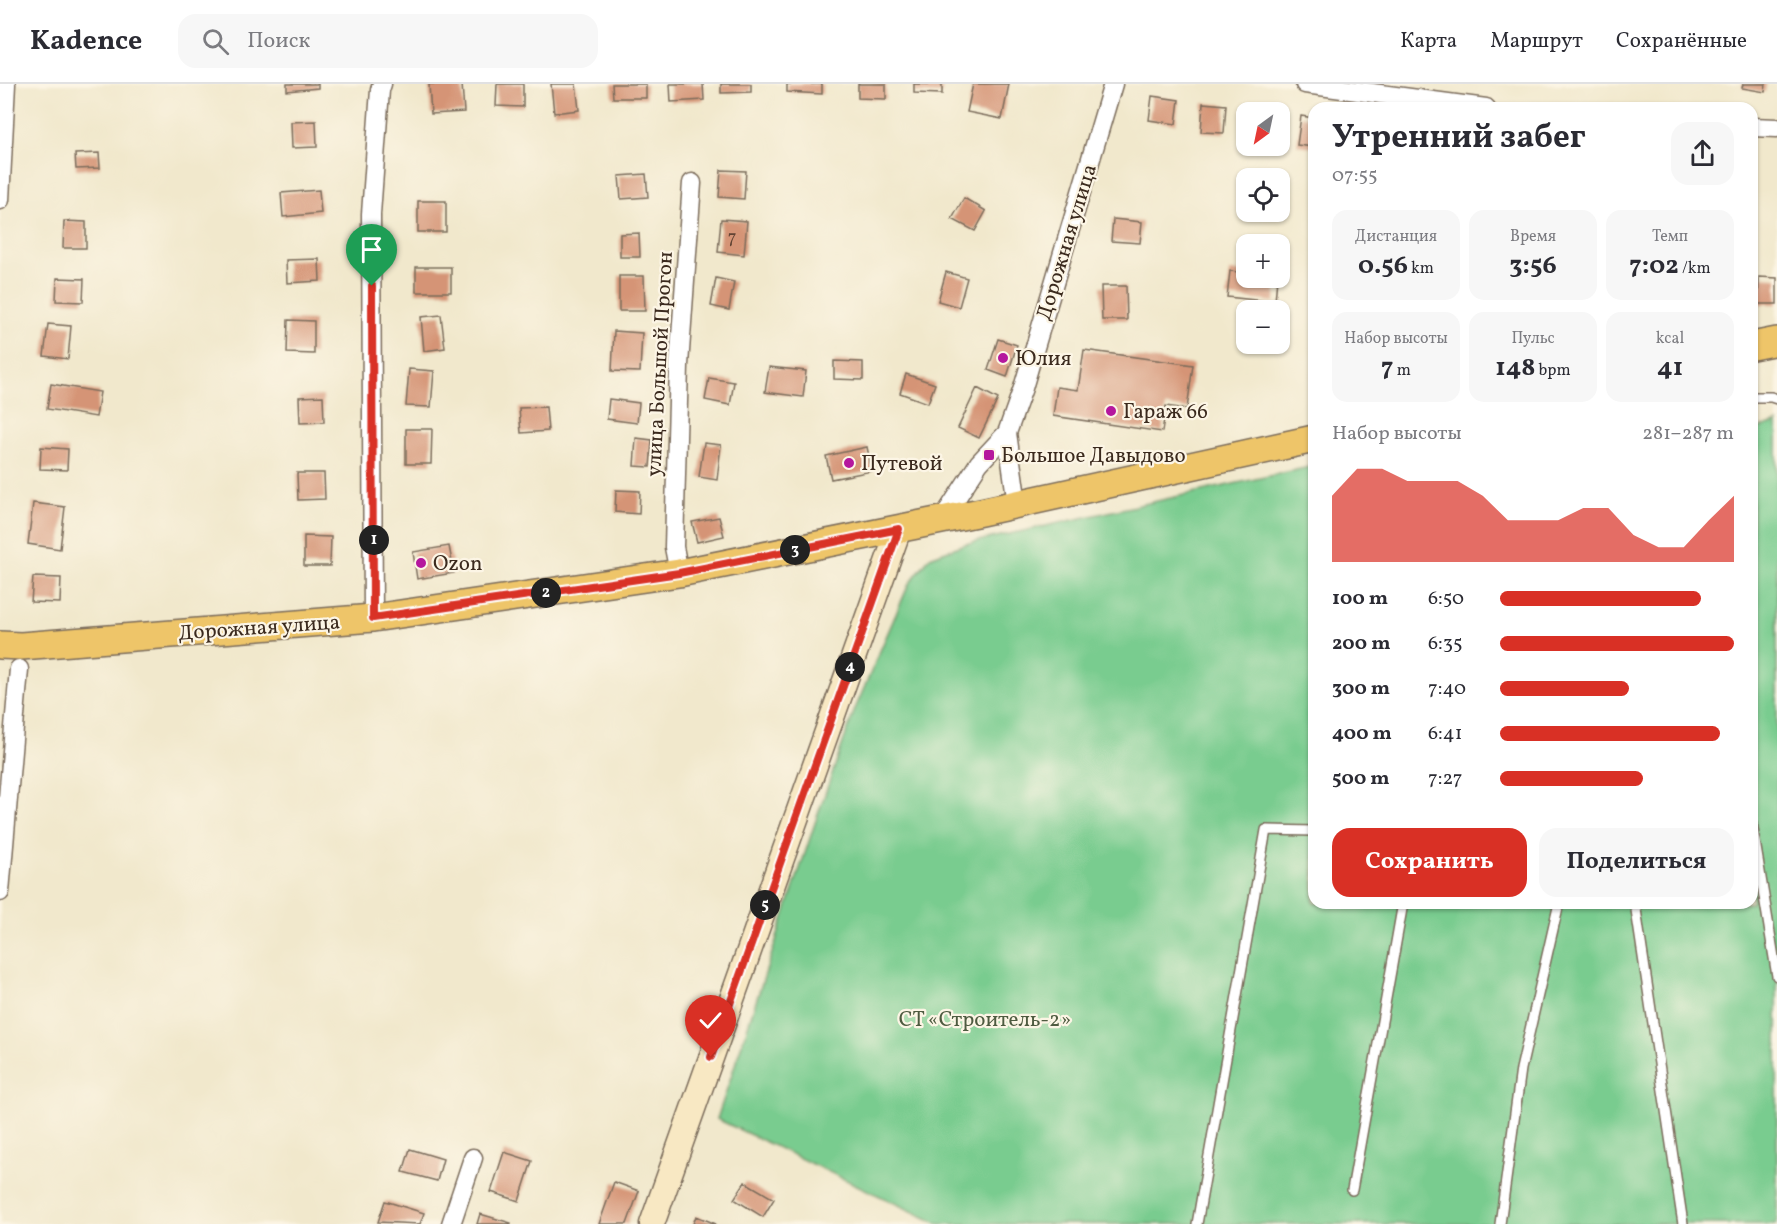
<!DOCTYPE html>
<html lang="ru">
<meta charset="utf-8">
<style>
:root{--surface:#fff;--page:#f7f7f7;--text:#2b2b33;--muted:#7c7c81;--line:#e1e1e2;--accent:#d93025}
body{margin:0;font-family:Vollkorn,serif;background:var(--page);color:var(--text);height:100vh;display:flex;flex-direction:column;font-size:22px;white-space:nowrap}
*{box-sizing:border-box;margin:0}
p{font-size:20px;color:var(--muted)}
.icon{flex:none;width:33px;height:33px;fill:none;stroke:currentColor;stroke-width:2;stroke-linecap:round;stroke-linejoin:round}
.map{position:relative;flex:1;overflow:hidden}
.panel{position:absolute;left:1308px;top:18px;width:450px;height:807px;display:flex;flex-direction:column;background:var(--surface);border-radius:18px;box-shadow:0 2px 4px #0004}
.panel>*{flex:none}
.needle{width:39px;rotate:213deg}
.tools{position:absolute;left:1236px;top:18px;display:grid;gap:12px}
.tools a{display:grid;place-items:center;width:54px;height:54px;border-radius:12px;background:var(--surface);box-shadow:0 2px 4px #0004;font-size:30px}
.pin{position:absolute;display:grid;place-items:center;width:51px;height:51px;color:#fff;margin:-62px -26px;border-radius:50% 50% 50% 0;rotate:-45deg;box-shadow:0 0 6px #0007}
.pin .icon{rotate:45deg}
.km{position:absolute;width:30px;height:30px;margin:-15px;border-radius:50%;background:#222;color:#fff;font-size:16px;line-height:30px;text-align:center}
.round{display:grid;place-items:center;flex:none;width:63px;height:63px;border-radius:18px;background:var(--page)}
.headline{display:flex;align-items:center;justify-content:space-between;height:102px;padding:0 24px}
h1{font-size:33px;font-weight:700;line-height:45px}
.metrics{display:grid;grid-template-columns:repeat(3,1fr);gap:9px;height:102px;padding:6px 24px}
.metrics div{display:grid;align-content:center;border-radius:15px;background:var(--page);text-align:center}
.metrics b{font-size:26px;font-weight:700}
.metrics small{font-size:16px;font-weight:400}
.metrics p{font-size:16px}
.chart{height:168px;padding:12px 24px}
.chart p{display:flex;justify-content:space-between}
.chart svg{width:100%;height:108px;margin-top:6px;fill:var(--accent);opacity:.7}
.button{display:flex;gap:12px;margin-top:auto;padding:12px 24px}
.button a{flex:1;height:69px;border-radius:18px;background:var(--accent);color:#fff;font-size:24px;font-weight:700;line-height:69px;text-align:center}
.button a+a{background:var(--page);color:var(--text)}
ul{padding:0 24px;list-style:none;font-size:20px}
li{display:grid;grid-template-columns:96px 72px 1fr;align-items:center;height:45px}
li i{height:15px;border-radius:8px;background:var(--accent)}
header{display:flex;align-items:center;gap:36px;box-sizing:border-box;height:84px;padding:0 30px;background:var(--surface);border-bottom:2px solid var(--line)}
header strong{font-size:28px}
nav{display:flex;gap:33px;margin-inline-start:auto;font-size:21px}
.search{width:420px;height:54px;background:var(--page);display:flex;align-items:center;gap:15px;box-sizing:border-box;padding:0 21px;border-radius:18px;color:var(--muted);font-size:22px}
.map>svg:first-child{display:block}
</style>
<header>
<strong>Kadence</strong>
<div class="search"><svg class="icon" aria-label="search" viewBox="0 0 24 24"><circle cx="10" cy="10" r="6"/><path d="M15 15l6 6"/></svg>Поиск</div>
<nav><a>Карта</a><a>Маршрут</a><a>Сохранённые</a></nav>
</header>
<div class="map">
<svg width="1777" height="1140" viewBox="0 0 1777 1140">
<rect width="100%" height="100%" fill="#fcf5e5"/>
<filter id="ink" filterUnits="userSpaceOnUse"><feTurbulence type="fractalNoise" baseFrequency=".0167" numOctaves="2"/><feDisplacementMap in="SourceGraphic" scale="12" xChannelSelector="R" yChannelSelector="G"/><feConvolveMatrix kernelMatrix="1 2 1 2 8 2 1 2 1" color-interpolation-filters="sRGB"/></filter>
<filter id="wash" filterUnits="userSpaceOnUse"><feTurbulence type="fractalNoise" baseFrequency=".008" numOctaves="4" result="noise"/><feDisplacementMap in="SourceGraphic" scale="24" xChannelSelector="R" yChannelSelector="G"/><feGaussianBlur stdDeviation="1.35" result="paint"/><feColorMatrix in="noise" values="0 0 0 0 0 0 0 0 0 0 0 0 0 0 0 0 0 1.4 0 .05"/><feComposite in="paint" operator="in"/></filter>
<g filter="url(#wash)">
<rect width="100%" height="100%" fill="#f1e8cc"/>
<!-- green -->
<path fill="#79cc8f" stroke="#5a7b56" stroke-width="1.5" d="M 1777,339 L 1777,1140 L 939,1140 L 717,1035 L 819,727 L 855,625 L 909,500 L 930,473 L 965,460 L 1314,382 L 1314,819 L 1752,819 L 1752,346 Z"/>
<g id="blocks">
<!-- building -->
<path fill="#d59476" d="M 287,0 L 318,0 L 318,4 L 287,7 Z
M 429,0 L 462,0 L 464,28 L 431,30 Z
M 497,0 L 523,0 L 523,23 L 496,22 Z
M 551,0 L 576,0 L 579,26 L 554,29 Z
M 612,0 L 646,0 L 646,14 L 613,14 Z
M 670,0 L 703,0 L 704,16 L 671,18 Z
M 721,0 L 751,0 L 751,8 L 721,9 Z
M 787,0 L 822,0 L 822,10 L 787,8 Z
M 858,0 L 886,0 L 886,15 L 858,14 Z
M 914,0 L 942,0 L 942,10 L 914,9 Z
M 973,0 L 1009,0 L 1002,35 L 967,28 Z
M 1743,0 L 1766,0 L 1765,8 L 1742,4 Z
M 1152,12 L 1179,16 L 1176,40 L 1149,36 Z
M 1203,19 L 1226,21 L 1224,49 L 1201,48 Z
M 1251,24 L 1273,27 L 1273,28 L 1251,28 Z
M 1301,32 L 1314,34 L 1314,63 L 1297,61 Z
M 316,37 L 317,63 L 292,64 L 291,38 Z
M 99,69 L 100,84 L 76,85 L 75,70 Z
M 721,86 L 746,87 L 744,115 L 719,113 Z
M 646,90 L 648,113 L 621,115 L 619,92 Z
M 319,106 L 321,129 L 283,133 L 281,109 Z
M 964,114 L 986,127 L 975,147 L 952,135 Z
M 418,117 L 446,117 L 446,148 L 418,148 Z
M 721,135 L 747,137 L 744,171 L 718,168 Z
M 1113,135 L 1142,138 L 1140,159 L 1111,157 Z
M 64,137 L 86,138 L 86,164 L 63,164 Z
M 639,149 L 640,173 L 620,173 L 620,150 Z
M 319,175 L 320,197 L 287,199 L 286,176 Z
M 416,183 L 451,183 L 451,208 L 416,208 Z
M 1230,187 L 1246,189 L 1246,194 L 1277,194 L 1275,218 L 1227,213 Z
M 946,188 L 967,194 L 959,223 L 938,217 Z
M 619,192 L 644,192 L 645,227 L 619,227 Z
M 1759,193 L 1777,194 L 1777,220 L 1758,220 Z
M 57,194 L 84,195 L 83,218 L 56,217 Z
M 716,194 L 734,198 L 729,226 L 711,222 Z
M 1101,202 L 1126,202 L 1127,236 L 1102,236 Z
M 441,231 L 445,264 L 424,267 L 421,233 Z
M 288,236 L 314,237 L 314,270 L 287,269 Z
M 48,240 L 71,242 L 68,275 L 44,272 Z
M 614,247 L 642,249 L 640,288 L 612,287 Z
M 998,255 L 1017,261 L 1007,293 L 988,286 Z
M 1084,266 L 1193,281 L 1187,325 L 1166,322 L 1162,348 L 1053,332 L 1057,303 L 1078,306 Z
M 834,277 L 863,278 L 863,296 L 834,295 Z
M 769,283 L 806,287 L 803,313 L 765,308 Z
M 409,285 L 434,287 L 431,323 L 406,322 Z
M 906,290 L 935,300 L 928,319 L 900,309 Z
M 709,294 L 734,298 L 730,321 L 705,316 Z
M 51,300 L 100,308 L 96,333 L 47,325 Z
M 977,304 L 998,315 L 979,354 L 958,344 Z
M 323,312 L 324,338 L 300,339 L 299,313 Z
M 609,315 L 639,319 L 637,339 L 607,335 Z
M 546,323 L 548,347 L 521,349 L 519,324 Z
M 406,345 L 432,345 L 431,380 L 406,380 Z
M 636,354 L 652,356 L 650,383 L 634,382 Z
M 704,359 L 721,361 L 717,396 L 699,393 Z
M 41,363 L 68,365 L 67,386 L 40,385 Z
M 867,363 L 872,387 L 831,395 L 826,372 Z
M 297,389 L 324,389 L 325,415 L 298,416 Z
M 616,406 L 640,407 L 639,430 L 615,428 Z
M 33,419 L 65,423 L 60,465 L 28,460 Z
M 719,433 L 724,452 L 697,458 L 692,438 Z
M 304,452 L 331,453 L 330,482 L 304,482 Z
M 449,462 L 454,489 L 417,495 L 413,468 Z
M 33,493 L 61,494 L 60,519 L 31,518 Z
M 410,1065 L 443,1075 L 437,1097 L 403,1088 Z
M 504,1068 L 532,1077 L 519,1117 L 491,1108 Z
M 614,1098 L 639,1107 L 627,1140 L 599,1140 Z
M 745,1098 L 774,1115 L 763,1133 L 734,1115 Z
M 385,1117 L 424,1129 L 420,1140 L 378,1138 Z
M 480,1130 L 511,1139 L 511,1140 L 477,1140 Z
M 696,1132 L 716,1140 L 693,1140 Z"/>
</g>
</g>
<g filter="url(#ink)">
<use href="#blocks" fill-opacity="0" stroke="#7b6c5b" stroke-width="1.5"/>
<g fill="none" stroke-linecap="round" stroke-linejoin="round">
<!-- lane casing -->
<g stroke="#7b6c5b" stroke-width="12">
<path id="lane" d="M 1752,313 L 1771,313 L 1777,315
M 1752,739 L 1777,892
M 1635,819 L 1683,1140
M 1352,1106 L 1403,819
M 1197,1140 L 1266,746 L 1314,747
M 1500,1140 L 1521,985 L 1559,819"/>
</g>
<!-- street casing -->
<g stroke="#7b6c5b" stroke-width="21">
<path id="street" d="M 1305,0 L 1486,24
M 1752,43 L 1777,44
M 0,116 L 6,0
M 1017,420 L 1007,349 L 1023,304 L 1113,0
M 942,436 L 979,379 L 1007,349
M 679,489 L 674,463 L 679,281 L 692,99
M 373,534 L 371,130 L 380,6 L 382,0
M 0,808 L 19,585
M 451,1140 L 473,1074"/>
</g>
<!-- secondary casing -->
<g stroke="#7b6c5b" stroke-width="27">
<path id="secondary" d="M 652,1140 L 899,445"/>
</g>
<!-- primary casing -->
<g stroke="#7b6c5b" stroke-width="30">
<path id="primary" d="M 1752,262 L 1777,257
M 0,561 L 21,562 L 373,534 L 679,489 L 981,428 L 1314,355"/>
</g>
<!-- lane -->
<use href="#lane" stroke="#fff" stroke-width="9"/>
<!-- street -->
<use href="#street" stroke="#fff" stroke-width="18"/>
<!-- secondary -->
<use href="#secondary" stroke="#f8e8c3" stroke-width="24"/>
<!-- primary -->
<use href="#primary" stroke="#eec569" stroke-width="27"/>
</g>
</g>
<g fill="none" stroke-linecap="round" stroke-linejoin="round" filter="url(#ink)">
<!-- route casing -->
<g stroke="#fff" stroke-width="12">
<path id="route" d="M 372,202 L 373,534 L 679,489 L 899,445 L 711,973"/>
</g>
<!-- route -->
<use href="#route" stroke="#d93025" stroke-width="8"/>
</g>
<!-- markers -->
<g fill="#b5179e" stroke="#fcf5e5" stroke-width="2">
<circle cx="1003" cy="274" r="6"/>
<circle cx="1111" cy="327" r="6"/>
<rect x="983" y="365" width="12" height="12" rx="3"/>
<circle cx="849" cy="379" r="6"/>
<circle cx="421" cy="479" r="6"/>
</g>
<g text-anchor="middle" stroke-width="4.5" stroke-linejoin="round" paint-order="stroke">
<!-- number labels -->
<g font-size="18" fill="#624434">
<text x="732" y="159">7</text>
</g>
<!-- street labels -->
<g font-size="21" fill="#3b2a1e" stroke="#fcf5e5">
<text transform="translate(1066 158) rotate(-73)" y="7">Дорожная улица</text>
<text transform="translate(659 280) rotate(-87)" y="7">улица Большой Прогон</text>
<text transform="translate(259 543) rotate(-4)" y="7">Дорожная улица</text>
</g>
<!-- poi labels -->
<g font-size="21" fill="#3b2a1e" stroke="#fcf5e5" text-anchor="start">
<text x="1015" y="281">Юлия</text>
<text x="1123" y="334">Гараж 66</text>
<text x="1001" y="378">Большое Давыдово</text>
<text x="861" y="386">Путевой</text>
<text x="433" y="486">Ozon</text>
</g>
<!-- park labels -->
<g font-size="21" fill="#4e5b40" stroke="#fcf5e5">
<text x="985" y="942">СТ «Строитель-2»</text>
</g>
</g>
</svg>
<div class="tools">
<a><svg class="needle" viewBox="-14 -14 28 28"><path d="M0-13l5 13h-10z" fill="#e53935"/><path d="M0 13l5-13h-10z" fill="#7c7c81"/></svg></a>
<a><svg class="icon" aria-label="locate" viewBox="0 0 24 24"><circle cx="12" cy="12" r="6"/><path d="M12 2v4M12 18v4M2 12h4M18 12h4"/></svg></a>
<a>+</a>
<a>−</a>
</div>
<div class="pin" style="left:372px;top:202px;background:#1e9e55"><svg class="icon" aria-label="arrive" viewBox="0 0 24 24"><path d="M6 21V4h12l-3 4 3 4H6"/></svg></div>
<div class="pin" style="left:711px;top:973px;background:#d93025"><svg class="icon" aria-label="check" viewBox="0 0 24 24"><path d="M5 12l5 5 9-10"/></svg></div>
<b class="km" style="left:374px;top:456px">1</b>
<b class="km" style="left:546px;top:509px">2</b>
<b class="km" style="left:795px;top:466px">3</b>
<b class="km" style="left:850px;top:583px">4</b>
<b class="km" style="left:765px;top:821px">5</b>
<section class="panel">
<div class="headline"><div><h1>Утренний забег</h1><p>07:55</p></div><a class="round"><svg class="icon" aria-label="share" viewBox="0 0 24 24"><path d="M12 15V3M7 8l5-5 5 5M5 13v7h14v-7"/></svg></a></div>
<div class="metrics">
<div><p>Дистанция</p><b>0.56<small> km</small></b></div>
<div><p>Время</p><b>3:56</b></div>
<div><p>Темп</p><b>7:02<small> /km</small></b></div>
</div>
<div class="metrics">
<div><p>Набор высоты</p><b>7<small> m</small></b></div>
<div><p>Пульс</p><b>148<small> bpm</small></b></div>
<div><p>kcal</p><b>41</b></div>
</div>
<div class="chart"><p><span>Набор высоты</span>281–287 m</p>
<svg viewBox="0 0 160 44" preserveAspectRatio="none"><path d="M0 44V17L10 6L20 6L30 11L40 11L50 11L60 17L70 27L80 27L90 27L100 22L110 22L120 33L130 38L140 38L150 27L160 17V44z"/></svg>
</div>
<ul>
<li><b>100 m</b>6:50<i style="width:86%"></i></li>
<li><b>200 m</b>6:35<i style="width:100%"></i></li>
<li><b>300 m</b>7:40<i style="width:55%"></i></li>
<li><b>400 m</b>6:41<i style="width:94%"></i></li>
<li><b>500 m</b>7:27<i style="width:61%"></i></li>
</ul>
<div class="button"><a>Сохранить</a><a>Поделиться</a></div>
</section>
</div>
